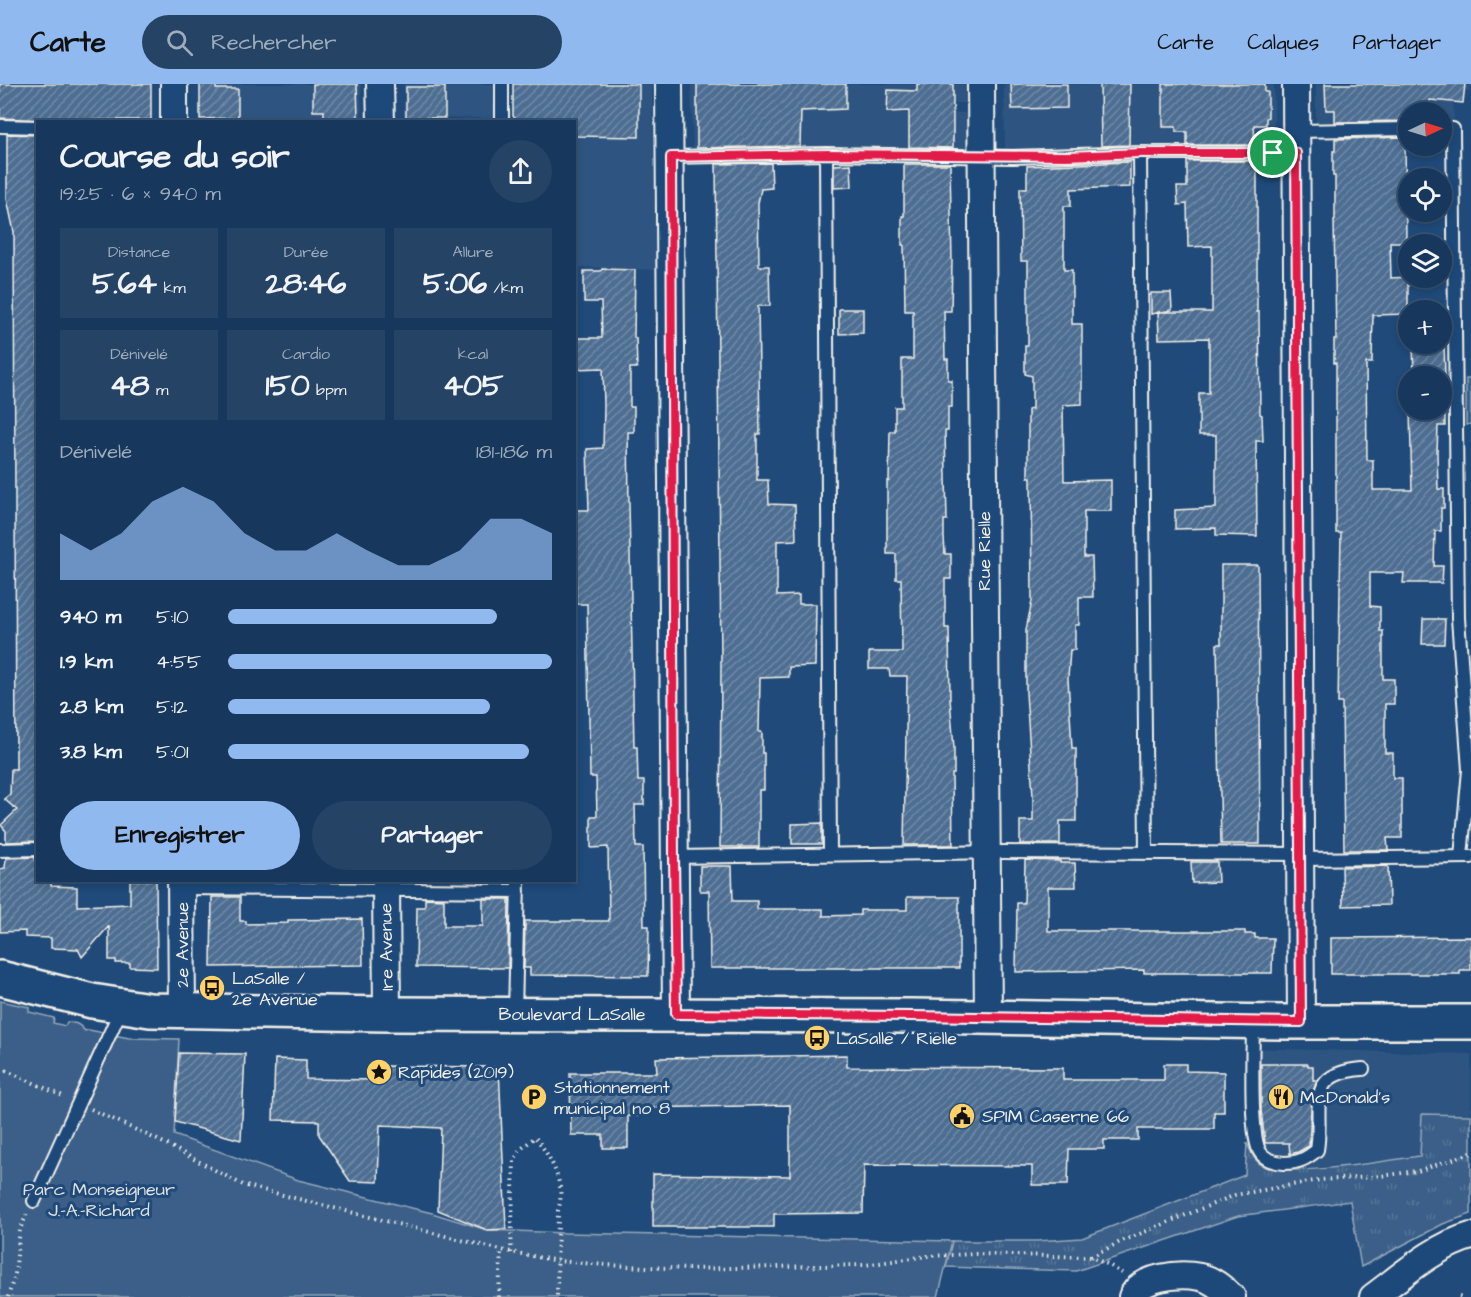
<!DOCTYPE html>
<html lang="fr">
<meta charset="utf-8">
<style>
:root{--surface:#17385c;--page:#244365;--text:#f1f3f6;--muted:#9eacbb;--line:#365272;--accent:#90b9f0}
body{margin:0;font-family:"Architects Daughter",sans-serif;background:var(--page);color:var(--text);height:100vh;display:flex;flex-direction:column;font-size:22px;white-space:nowrap}
*{box-sizing:border-box;margin:0}
p{font-size:20px;color:var(--muted)}
.icon{flex:none;width:33px;height:33px;fill:none;stroke:currentColor;stroke-width:2;stroke-linecap:round;stroke-linejoin:round}
.map{position:relative;flex:1;overflow:hidden}
.side{position:absolute;left:36px;top:36px;width:540px;height:762px;display:flex;flex-direction:column;background:var(--surface);border-radius:0px;box-shadow:0 3px 9px #0003,0 0 0 2px var(--line)}
.side>*{flex:none}
.needle{width:39px;rotate:86deg}
.fabs{position:absolute;left:1398px;top:18px;display:grid;gap:12px}
.fabs a{display:grid;place-items:center;width:54px;height:54px;border-radius:50%;background:var(--surface);box-shadow:0 3px 9px #0003,0 0 0 2px var(--line);font-size:30px}
.pin{position:absolute;display:grid;place-items:center;width:51px;height:51px;color:#fff;margin:-26px;border:3px solid #fff;border-radius:50%;box-shadow:0 2px 6px #0007}
.round{display:grid;place-items:center;flex:none;width:63px;height:63px;border-radius:32px;background:var(--page)}
.headline{display:flex;align-items:center;justify-content:space-between;height:102px;padding:0 24px}
h1{font-size:33px;font-weight:700;line-height:45px}
.stats{display:grid;grid-template-columns:repeat(3,1fr);gap:9px;height:102px;padding:6px 24px}
.stats div{display:grid;align-content:center;border-radius:0px;background:var(--page);text-align:center}
.stats b{font-size:30px;font-weight:700}
.stats small{font-size:16px;font-weight:400}
.stats p{font-size:16px}
.chart{height:168px;padding:12px 24px}
.chart p{display:flex;justify-content:space-between}
.chart svg{width:100%;height:108px;margin-top:6px;fill:var(--accent);opacity:.7}
.cta{display:flex;gap:12px;margin-top:auto;padding:12px 24px}
.cta a{flex:1;height:69px;border-radius:36px;background:var(--accent);color:#111;font-size:24px;font-weight:700;line-height:69px;text-align:center}
.cta a+a{background:var(--page);color:var(--text)}
ul{padding:0 24px;list-style:none;font-size:20px}
li{display:grid;grid-template-columns:96px 72px 1fr;align-items:center;height:45px}
li i{height:15px;border-radius:8px;background:var(--accent)}
header{display:flex;align-items:center;gap:36px;box-sizing:border-box;height:84px;padding:0 30px;background:var(--accent);color:#111}
header strong{font-size:28px}
nav{display:flex;gap:33px;margin-inline-start:auto;font-size:21px}
.search{width:420px;height:54px;background:var(--page);display:flex;align-items:center;gap:15px;box-sizing:border-box;padding:0 21px;border-radius:33px;color:var(--muted);font-size:22px}
.map>svg:first-child{display:block}
</style>
<header>
<strong>Carte</strong>
<div class="search"><svg class="icon" aria-label="search" viewBox="0 0 24 24"><circle cx="10" cy="10" r="6"/><path d="M15 15l6 6"/></svg>Rechercher</div>
<nav><a>Carte</a><a>Calques</a><a>Partager</a></nav>
</header>
<div class="map">
<svg width="1471" height="1213" viewBox="0 0 1471 1213">
<defs>
<pattern id="grass-tufts" width="24" height="20" patternUnits="userSpaceOnUse" patternTransform="scale(1.5)"><rect width="24" height="20" fill="#3a5f88"/><path d="M3 7l-1-3M5 7V3M7 7l1-3M15 17l-1-3M17 17v-4M19 17l1-3" fill="none" stroke="#577699"/></pattern>
<pattern id="building-hatch" width="6" height="6" patternUnits="userSpaceOnUse" patternTransform="scale(1.5)"><rect width="6" height="6" fill="#4d6e92"/><path d="M-1 1l2-2M0 6l6-6M5 7l2-2" fill="none" stroke="#708aa6"/></pattern>
</defs>
<rect width="100%" height="100%" fill="#1f4a7a"/>
<filter id="ink" filterUnits="userSpaceOnUse"><feTurbulence type="fractalNoise" baseFrequency=".0167" numOctaves="2"/><feDisplacementMap in="SourceGraphic" scale="12" xChannelSelector="R" yChannelSelector="G"/><feConvolveMatrix kernelMatrix="1 2 1 2 8 2 1 2 1" color-interpolation-filters="sRGB"/></filter>
<g filter="url(#ink)">
<!-- built -->
<path fill="#2d5581" d="M 201,0 L 361,0 L 362,35 L 201,35 Z
M 404,0 L 493,0 L 494,34 L 404,35 Z
M 515,0 L 652,0 L 656,186 L 575,183 L 574,38 Z
M 691,0 L 966,0 L 966,19 L 901,20 L 902,29 L 966,29 L 966,65 L 693,67 Z
M 1004,0 L 1274,0 L 1274,61 L 1178,61 L 1005,66 Z
M 1316,0 L 1471,0 L 1471,7 L 1453,7 L 1454,37 L 1442,37 L 1442,28 L 1408,28 L 1408,37 L 1316,38 Z
M 1244,964 L 1471,970 L 1471,1030 L 1422,1030 L 1421,1072 L 1296,1086 L 1273,1085 L 1262,1082 L 1254,1075 L 1247,1059 Z"/>
<!-- grass -->
<path fill="url(#grass-tufts)" stroke="#97a8b8" stroke-width="1.5" d="M 1422,1030 L 1471,1031 L 1471,1130 L 1443,1140 L 1361,1183 L 1350,1117 L 1238,1132 L 1076,1187 L 946,1183 L 952,1157 L 1037,1157 L 1082,1154 L 1245,1091 L 1247,1059 C 1251,1068 1254,1077 1263,1082 C 1286,1094 1390,1076 1420,1072 Z"/>
<!-- park -->
<path fill="#3a5f88" stroke="#97a8b8" stroke-width="1.5" d="M 1466,295 L 1471,295 L 1471,340 L 1466,341 Z
M 0,917 L 29,923 L 29,928 L 54,934 L 53,939 L 65,942 L 67,938 C 76,939 80,940 85,947 L 89,946 L 129,954 L 179,955 L 174,1051 L 298,1096 L 432,1129 L 487,1146 L 566,1149 L 952,1157 L 938,1213 L 0,1213 Z"/>
<!-- building -->
<path fill="url(#building-hatch)" stroke="#f4f1e8" stroke-width="1.5" d="M 0,0 L 151,0 L 151,36 L 43,36 L 0,34 Z
M 200,0 L 216,0 L 216,5 L 238,5 L 238,34 L 200,35 Z
M 313,0 L 357,0 L 358,34 L 324,35 L 324,27 L 313,27 Z
M 513,0 L 639,0 L 639,53 L 574,52 L 574,38 L 518,38 L 513,32 Z
M 697,0 L 846,0 L 846,25 L 801,27 L 800,62 L 697,64 Z
M 917,0 L 953,0 L 953,64 L 909,63 L 909,27 L 887,28 L 888,6 L 917,7 Z
M 1011,0 L 1067,0 L 1067,24 L 1012,25 Z
M 1100,0 L 1130,0 L 1129,61 L 1101,62 Z
M 1163,0 L 1265,0 L 1265,8 L 1268,8 L 1268,33 L 1266,34 L 1266,41 L 1254,41 L 1255,61 L 1187,61 L 1187,48 L 1176,48 L 1176,43 L 1163,43 Z
M 1325,0 L 1465,0 L 1463,19 L 1430,16 L 1430,28 L 1408,28 L 1408,32 L 1405,32 L 1405,37 L 1335,38 L 1335,26 L 1326,26 Z
M 406,3 L 445,3 L 445,34 L 406,34 Z
M 7,50 L 38,51 L 38,757 L 6,758 L 6,747 L 1,741 L 17,726 L 4,715 L 10,710 L 11,685 L 16,685 L 14,148 L 7,115 Z
M 1405,53 L 1406,158 L 1390,158 L 1391,194 L 1408,193 L 1408,230 L 1373,231 L 1372,279 L 1366,279 L 1367,376 L 1373,376 L 1373,406 L 1412,406 L 1410,328 L 1413,328 L 1413,326 L 1445,326 L 1445,342 L 1438,342 L 1437,368 L 1438,405 L 1444,405 L 1444,424 L 1441,424 L 1441,447 L 1435,447 L 1434,482 L 1443,482 L 1442,499 L 1403,499 L 1404,489 L 1370,489 L 1370,522 L 1380,523 L 1380,547 L 1383,547 L 1383,595 L 1394,595 L 1394,620 L 1385,620 L 1385,669 L 1393,669 L 1393,694 L 1402,694 L 1402,754 L 1387,754 L 1388,766 L 1344,766 L 1342,619 L 1338,619 L 1341,449 L 1336,449 L 1336,279 L 1334,279 L 1334,255 L 1336,255 L 1334,136 L 1335,136 L 1335,92 L 1333,92 L 1333,67 L 1335,67 L 1335,55 Z
M 1187,77 L 1257,77 L 1257,228 L 1259,228 L 1260,330 L 1262,331 L 1263,357 L 1256,357 L 1257,452 L 1216,451 L 1216,444 L 1175,445 L 1175,426 L 1216,424 L 1216,351 L 1199,351 L 1199,309 L 1209,309 L 1209,254 L 1159,255 L 1158,228 L 1212,228 L 1212,162 L 1188,163 L 1187,120 L 1178,121 L 1177,103 L 1187,103 Z
M 1130,78 L 1130,103 L 1071,105 L 1071,122 L 1064,122 L 1064,186 L 1072,186 L 1072,240 L 1082,240 L 1082,320 L 1063,321 L 1064,397 L 1111,396 L 1111,427 L 1084,427 L 1084,473 L 1092,473 L 1093,513 L 1079,513 L 1079,541 L 1075,541 L 1075,566 L 1070,566 L 1068,594 L 1072,664 L 1076,664 L 1076,737 L 1060,737 L 1060,760 L 1020,760 L 1020,737 L 1033,737 L 1033,712 L 1026,609 L 1026,546 L 1032,517 L 1031,393 L 1028,393 L 1028,326 L 1032,325 L 1032,292 L 1025,290 L 1025,262 L 1028,262 L 1028,177 L 1021,177 L 1020,104 L 1027,104 L 1027,82 Z
M 771,79 L 772,104 L 761,105 L 758,119 L 759,182 L 769,182 L 770,222 L 758,222 L 760,350 L 757,350 L 757,396 L 768,396 L 769,420 L 795,421 L 796,456 L 777,457 L 777,512 L 799,511 L 799,520 L 816,520 L 815,582 L 789,583 L 789,593 L 760,594 L 759,648 L 762,648 L 762,669 L 764,669 L 764,706 L 759,706 L 759,763 L 720,763 L 721,577 L 716,80 Z
M 851,80 L 852,103 L 834,104 L 834,81 Z
M 904,80 L 950,80 L 952,178 L 951,227 L 944,227 L 945,275 L 948,275 L 948,296 L 952,296 L 952,323 L 948,323 L 948,347 L 945,347 L 947,436 L 944,436 L 944,453 L 945,470 L 951,470 L 951,495 L 945,495 L 945,544 L 949,544 L 950,615 L 954,664 L 954,690 L 952,690 L 953,761 L 904,761 L 907,592 L 890,592 L 889,585 L 869,585 L 869,568 L 902,568 L 901,495 L 896,495 L 896,470 L 887,470 L 887,397 L 889,397 L 890,347 L 895,347 L 895,323 L 902,323 L 902,275 L 913,275 L 913,227 L 905,227 L 904,161 L 902,161 L 902,132 L 904,132 Z
M 602,185 L 635,186 L 634,254 L 636,254 L 637,284 L 630,284 L 630,323 L 634,323 L 634,348 L 628,348 L 629,419 L 634,663 L 637,663 L 638,697 L 644,697 L 644,721 L 635,721 L 636,763 L 643,763 L 644,842 L 649,842 L 648,892 L 530,891 L 530,884 L 524,884 L 525,837 L 609,837 L 608,763 L 591,764 L 591,732 L 597,732 L 596,693 L 590,693 L 587,520 L 576,520 L 576,426 L 589,426 L 587,365 L 603,364 L 604,322 L 603,284 L 574,285 L 574,254 L 602,254 L 601,218 L 584,218 L 584,187 L 601,187 Z
M 1151,209 L 1171,209 L 1172,226 L 1151,230 Z
M 839,225 L 863,225 L 863,249 L 839,250 Z
M 1413,260 L 1444,260 L 1445,292 L 1414,292 Z
M 1221,481 L 1258,481 L 1260,760 L 1221,760 L 1217,560 L 1221,560 Z
M 1423,535 L 1445,535 L 1444,560 L 1422,560 Z
M 822,739 L 822,760 L 792,760 L 792,740 Z
M 35,773 L 38,796 L 51,796 L 51,802 L 77,803 L 77,822 L 130,820 L 130,796 L 156,796 L 157,884 L 130,883 L 130,879 L 116,879 L 116,876 L 109,876 L 109,842 L 82,873 L 78,865 L 51,864 L 51,854 L 25,853 L 25,847 L 0,848 L 0,785 L 5,784 L 6,774 Z
M 1025,776 L 1060,777 L 1060,779 L 1075,779 L 1076,803 L 1048,803 L 1048,847 L 1245,847 L 1245,850 L 1255,850 L 1255,854 L 1273,854 L 1272,889 L 1144,889 L 1144,886 L 1016,888 L 1017,819 L 1024,819 Z
M 1191,778 L 1217,778 L 1218,798 L 1192,799 Z
M 700,782 L 732,782 L 733,817 L 757,817 L 757,825 L 823,825 L 823,832 L 860,831 L 860,826 L 907,826 L 907,813 L 959,813 L 959,884 L 710,884 L 709,807 L 700,807 Z
M 1388,782 L 1389,821 L 1343,822 L 1342,783 Z
M 212,813 L 240,813 L 240,837 L 246,837 L 246,840 L 288,839 L 288,836 L 362,835 L 363,881 L 211,883 Z
M 425,814 L 444,815 L 444,842 L 483,842 L 483,815 L 509,815 L 508,884 L 416,883 L 417,823 L 425,823 Z
M 1471,853 L 1471,886 L 1460,886 L 1460,890 L 1331,890 L 1331,854 Z
M 179,969 L 245,970 L 241,1056 L 175,1038 Z
M 847,971 L 847,983 L 1063,984 L 1063,996 L 1164,996 L 1164,980 L 1186,980 L 1186,987 L 1224,988 L 1224,1028 L 1214,1028 L 1214,1045 L 1138,1045 L 1138,1056 L 1104,1056 L 1104,1065 L 1069,1065 L 1068,1101 L 1032,1101 L 1032,1082 L 864,1081 L 863,1129 L 774,1130 L 774,1143 L 653,1143 L 653,1090 L 790,1092 L 790,1021 L 639,1024 L 639,1032 L 628,1032 L 628,1064 L 603,1064 L 603,1051 L 571,1051 L 570,989 L 657,989 L 656,974 Z
M 275,975 L 306,976 L 306,995 L 379,996 L 379,982 L 499,983 L 506,1145 L 487,1146 L 438,1126 L 441,1044 L 380,1041 L 378,1098 L 350,1097 L 319,1051 L 319,1037 L 273,1036 Z
M 1261,980 L 1308,980 L 1308,982 L 1313,982 L 1313,996 L 1317,996 L 1312,1011 L 1309,1062 L 1298,1068 L 1290,1070 L 1289,1059 L 1265,1059 L 1261,1026 Z"/>
<g fill="none" stroke-linecap="round" stroke-linejoin="round">
<!-- lane casing -->
<g stroke="#f4f1e8" stroke-width="16">
<path id="lane" d="M 502,0 L 502,38
M 0,42 L 38,43
M 1442,45 L 1453,45 L 1458,534 L 1469,686 L 1461,773
M 1296,47 L 1408,45
M 1140,69 L 1146,768
M 826,70 L 830,769
M 671,73 L 826,70 L 1013,73 L 1140,69 L 1296,69
M 0,766 L 38,765
M 674,773 L 1004,768 L 1301,770
M 1301,775 L 1471,773
M 182,804 L 518,807
M 515,930 L 518,796
M 1253,939 C 1253,964 1249,1051 1260,1068 C 1265,1076 1274,1078 1284,1079 C 1298,1079 1306,1075 1317,1066 C 1324,1025 1302,989 1363,985
M 34,1117 L 122,923"/>
</g>
<!-- street casing -->
<g stroke="#f4f1e8" stroke-width="30">
<path id="street" d="M 380,0 L 381,38
M 669,0 L 676,930
M 981,0 L 988,934
M 1296,0 L 1301,938
M 174,38 L 174,0
M 181,796 L 182,926
M 386,796 L 387,930
M 1132,1213 C 1141,1192 1180,1189 1200,1193 C 1212,1195 1223,1205 1232,1213
M 1373,1213 C 1403,1191 1435,1162 1471,1152"/>
</g>
<!-- secondary casing -->
<g stroke="#f4f1e8" stroke-width="38">
<path id="secondary" d="M 0,894 L 92,917 L 150,926 L 387,930 L 913,932 L 1284,938 L 1471,938"/>
</g>
<!-- path -->
<path stroke="#f4f1e8" stroke-width="4" stroke-dasharray="1.5 4.5" stroke-linecap="butt" d="M 0,984 L 65,1013
M 91,1025 L 164,1059 L 243,1101 L 501,1166 L 558,1177 L 606,1181 L 688,1185 L 865,1181 L 927,1172 L 975,1170 L 1091,1173 L 1109,1181 L 1122,1189
M 511,1169 L 514,1077 L 520,1066 L 535,1053 C 550,1071 567,1102 558,1126 L 557,1213
M 1091,1173 L 1122,1157 L 1235,1111 L 1320,1096 L 1373,1093 L 1418,1087 L 1471,1069
M 1459,1212 L 1463,1213
M 8,1213 L 15,1190 L 20,1145 L 27,1130
M 499,1213 L 501,1166"/>
<!-- lane -->
<use href="#lane" stroke="#1f4a7a" stroke-width="12"/>
<!-- street -->
<use href="#street" stroke="#1f4a7a" stroke-width="26"/>
<!-- secondary -->
<use href="#secondary" stroke="#1f4a7a" stroke-width="33"/>
</g>
</g>
<g fill="none" stroke-linecap="round" stroke-linejoin="round" filter="url(#ink)">
<!-- route casing -->
<g stroke="#fff" stroke-width="12">
<path id="route" d="M 1140,69 L 1296,69 L 1301,938 L 913,932 L 676,930 L 674,772 L 671,73 L 826,70 L 1067,72 Z"/>
</g>
<!-- route -->
<use href="#route" stroke="#e11d48" stroke-width="8"/>
</g>
<!-- icons -->
<defs>
<g id="bus-disc" transform="scale(1.35)"><circle r="9.5" fill="#ffd166" stroke="#1f4a7a"/><path d="M-5-6H5V4H4V6H2V4H-2V6H-4V4H-5ZM-3.5-4V0h7V-4ZM-3.5 1.2v1.5H-2V1.2ZM2 1.2v1.5H3.5V1.2Z" fill="#111"/></g>
<g id="sight-disc" transform="scale(1.35)"><circle r="9.5" fill="#ffd166" stroke="#1f4a7a"/><path d="M0-6L1.8-2.2L6-1.7L2.9 1.2L3.7 5.4L0 3.3L-3.7 5.4L-2.9 1.2L-6-1.7L-1.8-2.2Z" fill="#111"/></g>
<g id="parking-disc" transform="scale(1.35)"><circle r="9.5" fill="#ffd166" stroke="#1f4a7a"/><path d="M-3.5-5.5H1a3.5 3.5 0 0 1 0 7H-1V5.5H-3.5ZM-1-3.4V-.6H.8a1.4 1.4 0 0 0 0-2.8Z" fill="#111"/></g>
<g id="restaurant-disc" transform="scale(1.35)"><circle r="9.5" fill="#ffd166" stroke="#1f4a7a"/><path d="M-5-6h1v4h1v-4h1v4h1v-4h1v5L-1.5 .5V6h-2V.5L-5-1ZM5-6V6H3V1.5H1.5Q1.5-4 5-6Z" fill="#111"/></g>
<g id="civic-disc" transform="scale(1.35)"><circle r="9.5" fill="#ffd166" stroke="#1f4a7a"/><path d="M-.6-6.5H3V-4.5H.6V-3L4-1V1h2V6H-6V1h2V-1L-.6-3ZM-1.2 2.5V6h2.4V2.5Z" fill="#111"/></g>
</defs>
<g fill-rule="evenodd">
<use href="#bus-disc" x="212" y="904"/>
<use href="#bus-disc" x="817" y="954"/>
<use href="#sight-disc" x="379" y="988"/>
<use href="#parking-disc" x="534" y="1013"/>
<use href="#restaurant-disc" x="1281" y="1013"/>
<use href="#civic-disc" x="962" y="1032"/>
</g>
<g text-anchor="middle" stroke-width="6" stroke-linejoin="round" paint-order="stroke">
<!-- street labels -->
<g font-size="18" fill="#f4f1e8" stroke="#1f4a7a">
<text transform="translate(984 467) rotate(-90)" y="6">Rue Rielle</text>
<text transform="translate(182 861) rotate(-90)" y="6">2e Avenue</text>
<text transform="translate(386 863) rotate(-91)" y="6">1re Avenue</text>
<text x="572" y="936">Boulevard LaSalle</text>
</g>
<!-- poi labels -->
<g font-size="18" fill="#f4f1e8" stroke="#1f4a7a" text-anchor="start">
<text x="232" y="900">LaSalle /<tspan x="232" dy="21">2e Avenue</tspan></text>
<text x="836" y="960">LaSalle / Rielle</text>
<text x="398" y="994">Rapides (2019)</text>
<text x="554" y="1009">Stationnement<tspan x="554" dy="21">municipal no 8</tspan></text>
<text x="1300" y="1019">McDonald's</text>
<text x="982" y="1038">SPIM Caserne 66</text>
</g>
<!-- park labels -->
<g font-size="18" fill="#e1e2de" stroke="#1f4a7a">
<text x="99" y="1111">Parc Monseigneur<tspan x="99" dy="21">J.-A.-Richard</tspan></text>
</g>
</g>
</svg>
<div class="fabs">
<a><svg class="needle" viewBox="-14 -14 28 28"><path d="M0-13l5 13h-10z" fill="#e53935"/><path d="M0 13l5-13h-10z" fill="#9eacbb"/></svg></a>
<a><svg class="icon" aria-label="locate" viewBox="0 0 24 24"><circle cx="12" cy="12" r="6"/><path d="M12 2v4M12 18v4M2 12h4M18 12h4"/></svg></a>
<a><svg class="icon" aria-label="layers" viewBox="0 0 24 24"><path d="M12 4l9 5-9 5-9-5zM3 14l9 5 9-5"/></svg></a>
<a>+</a>
<a>−</a>
</div>
<div class="pin" style="left:1273px;top:69px;background:#1e9e55"><svg class="icon" aria-label="arrive" viewBox="0 0 24 24"><path d="M6 21V4h12l-3 4 3 4H6"/></svg></div>
<section class="side">
<div class="headline"><div><h1>Course du soir</h1><p>19:25 · 6 × 940 m</p></div><a class="round"><svg class="icon" aria-label="share" viewBox="0 0 24 24"><path d="M12 15V3M7 8l5-5 5 5M5 13v7h14v-7"/></svg></a></div>
<div class="stats">
<div><p>Distance</p><b>5.64<small> km</small></b></div>
<div><p>Durée</p><b>28:46</b></div>
<div><p>Allure</p><b>5:06<small> /km</small></b></div>
</div>
<div class="stats">
<div><p>Dénivelé</p><b>48<small> m</small></b></div>
<div><p>Cardio</p><b>150<small> bpm</small></b></div>
<div><p>kcal</p><b>405</b></div>
</div>
<div class="chart"><p><span>Dénivelé</span>181–186 m</p>
<svg viewBox="0 0 160 44" preserveAspectRatio="none"><path d="M0 44V25L10 32L20 25L30 12L40 6L50 12L60 25L70 32L80 32L90 25L100 32L110 38L120 38L130 32L140 19L150 19L160 25V44z"/></svg>
</div>
<ul>
<li><b>940 m</b>5:10<i style="width:83%"></i></li>
<li><b>1.9 km</b>4:55<i style="width:100%"></i></li>
<li><b>2.8 km</b>5:12<i style="width:81%"></i></li>
<li><b>3.8 km</b>5:01<i style="width:93%"></i></li>
</ul>
<div class="cta"><a>Enregistrer</a><a>Partager</a></div>
</section>
</div>
